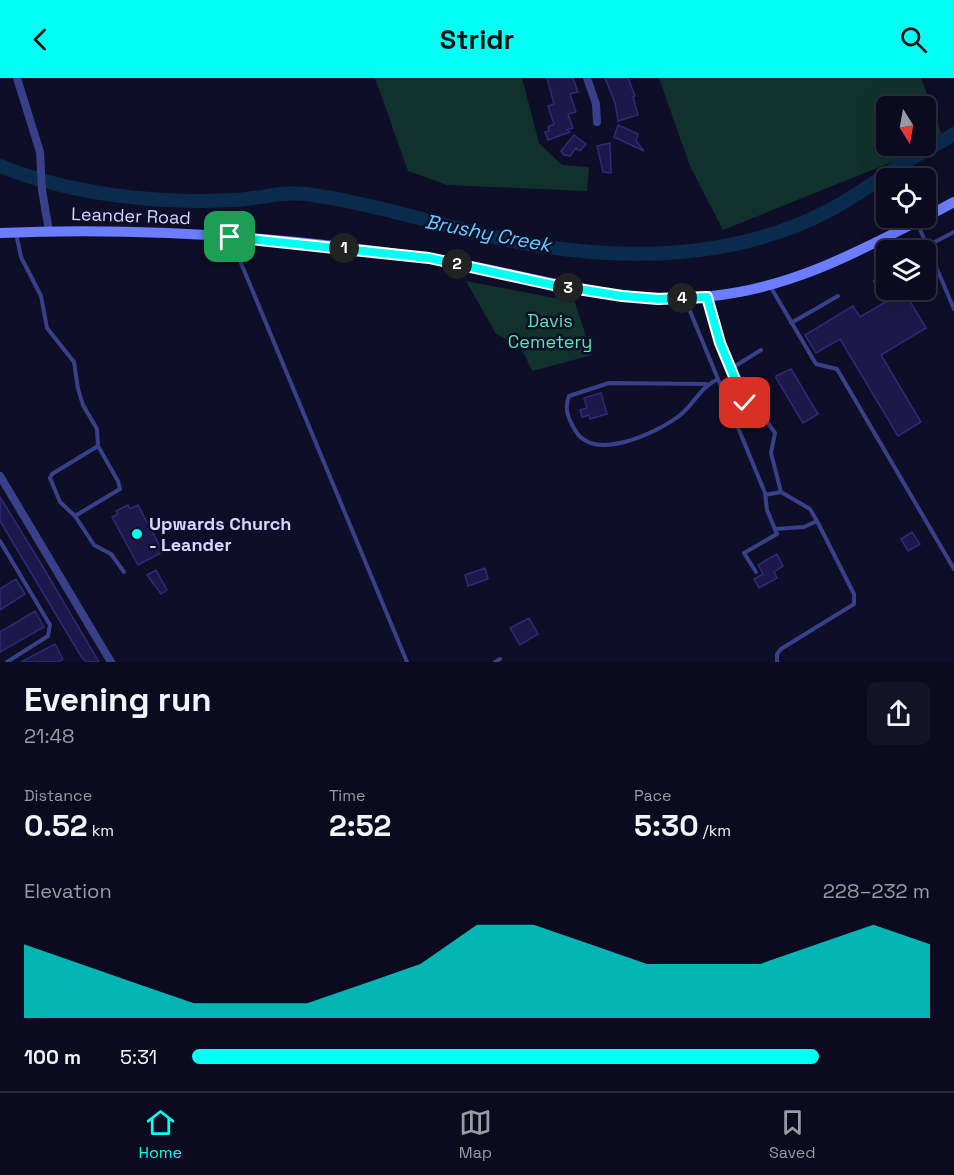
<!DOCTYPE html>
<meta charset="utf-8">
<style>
:root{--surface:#0b0a1e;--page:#141327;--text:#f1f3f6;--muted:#9a9aa4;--line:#2b2b3c;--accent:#01fff3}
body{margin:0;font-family:"Space Grotesk",sans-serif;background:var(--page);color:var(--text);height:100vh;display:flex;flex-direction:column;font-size:22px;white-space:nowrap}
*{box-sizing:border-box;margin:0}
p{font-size:20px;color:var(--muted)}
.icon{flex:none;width:33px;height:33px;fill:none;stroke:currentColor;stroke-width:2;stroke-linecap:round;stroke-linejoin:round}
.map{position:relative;height:584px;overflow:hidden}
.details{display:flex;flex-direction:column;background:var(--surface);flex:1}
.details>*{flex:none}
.needle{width:39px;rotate:169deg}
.fabs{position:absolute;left:876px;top:18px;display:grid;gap:12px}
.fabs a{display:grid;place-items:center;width:60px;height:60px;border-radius:9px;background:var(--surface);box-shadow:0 6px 24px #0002,0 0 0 2px var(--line);font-size:30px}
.pin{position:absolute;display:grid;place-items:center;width:51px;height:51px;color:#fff;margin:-26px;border-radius:12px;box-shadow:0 3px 9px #0006}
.km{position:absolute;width:30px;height:30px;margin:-15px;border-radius:50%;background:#222;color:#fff;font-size:16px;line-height:30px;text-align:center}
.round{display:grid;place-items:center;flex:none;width:63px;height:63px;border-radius:9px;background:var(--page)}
.overview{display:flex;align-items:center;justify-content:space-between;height:102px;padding:0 24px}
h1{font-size:33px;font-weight:700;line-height:45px}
.stats{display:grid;grid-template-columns:repeat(3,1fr);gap:9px;height:102px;padding:6px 24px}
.stats div{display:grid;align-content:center}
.stats b{font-size:30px;font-weight:700}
.stats small{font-size:16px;font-weight:400}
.stats p{font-size:16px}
.chart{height:168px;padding:12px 24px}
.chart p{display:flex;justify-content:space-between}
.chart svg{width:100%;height:108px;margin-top:6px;fill:var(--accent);opacity:.7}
ul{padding:0 24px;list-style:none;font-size:20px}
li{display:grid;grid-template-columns:96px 72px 1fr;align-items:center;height:45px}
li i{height:15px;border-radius:8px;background:var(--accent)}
header{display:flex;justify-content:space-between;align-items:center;height:78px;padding:0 24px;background:var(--accent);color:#111;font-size:27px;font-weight:700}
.menu{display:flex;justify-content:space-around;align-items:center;height:84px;border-top:2px solid var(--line);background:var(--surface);font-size:16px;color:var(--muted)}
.menu a{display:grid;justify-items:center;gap:3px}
.menu .current{color:var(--accent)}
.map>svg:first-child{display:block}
</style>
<header><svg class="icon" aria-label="back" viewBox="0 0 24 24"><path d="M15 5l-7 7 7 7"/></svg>Stridr<svg class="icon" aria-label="search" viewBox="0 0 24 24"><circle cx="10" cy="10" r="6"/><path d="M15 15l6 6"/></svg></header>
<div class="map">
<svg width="954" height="584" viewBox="0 0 954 584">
<rect width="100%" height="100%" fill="#0f0e28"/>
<!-- green -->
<path fill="#11322c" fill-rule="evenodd" d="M 375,0 L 522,0 L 539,65 L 562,87 L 589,89 L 587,113 L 447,107 L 408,93 Z
M 659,0 L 921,0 L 944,63 L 723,152 L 690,88 ZM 926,28 L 926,68 L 886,68 L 886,28 Z
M 466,203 L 575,224 L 592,277 L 532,293 L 521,269 L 496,256 Z"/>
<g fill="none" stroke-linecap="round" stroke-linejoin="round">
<!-- river -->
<path stroke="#0a2b4c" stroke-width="14" d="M 0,88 C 73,117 157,126 235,122 C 257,121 283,113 305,116 C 382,126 457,154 534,167 C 632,183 736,180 826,134 C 854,120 880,100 907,83 C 922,73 939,66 954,56"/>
</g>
<!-- building -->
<path fill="#1c194a" stroke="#2e2a77" stroke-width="1.5" d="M 547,0 L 573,0 L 578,14 L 570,16 L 576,34 L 568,36 L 573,50 L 567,52 L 570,54 L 548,62 L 545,54 L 549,53 L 548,49 L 554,46 L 548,28 L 554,26 Z
M 605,0 L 628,0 L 635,18 L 633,19 L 638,37 L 618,43 L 615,25 Z
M 618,47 L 638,56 L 636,63 L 644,73 L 614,59 Z
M 574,57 L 586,66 L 580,73 L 576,70 L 570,78 L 564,77 L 561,73 Z
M 610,65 L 611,95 L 603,94 L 597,68 Z
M 904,213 L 926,250 L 881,277 L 921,344 L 898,358 L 840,261 L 816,275 L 805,257 L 853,228 L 860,239 Z
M 791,291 L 818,336 L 803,345 L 776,300 L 776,298 Z
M 601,315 L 607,336 L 590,341 L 589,337 L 582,339 L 580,332 L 587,330 L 584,320 Z
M 0,419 L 40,484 L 99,584 L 87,584 L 82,580 L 0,443 Z
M 128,427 L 130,431 L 138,427 L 163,474 L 138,487 L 112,439 L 118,436 L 116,433 Z
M 912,454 L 920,466 L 908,473 L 901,461 Z
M 777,476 L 783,488 L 774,494 L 777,500 L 759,510 L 754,501 L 763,496 L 758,487 Z
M 485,490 L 488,501 L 468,508 L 465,497 Z
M 156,492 L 167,512 L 161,516 L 147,497 Z
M 16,501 L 25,516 L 0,532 L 0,511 Z
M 35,533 L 44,549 L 0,574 L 0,554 Z
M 529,540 L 538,556 L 520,567 L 510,550 Z
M 55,566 L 63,581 L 58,584 L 21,584 Z"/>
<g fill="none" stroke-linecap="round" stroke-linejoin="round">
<!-- service -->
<path stroke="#374089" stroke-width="4" d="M 917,144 L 954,231
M 16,155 L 21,179 L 41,218 L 47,250 L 74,284 L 78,311 L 83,327 L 97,351 L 98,368 L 52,396 L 50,400 L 60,424 L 75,438 L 120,411 L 118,403 L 98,368
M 231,161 L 407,584
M 927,168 L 954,154
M 875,203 L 886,197
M 770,208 L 816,286 L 837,291 L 954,491
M 707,219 L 720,265 L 732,290 L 761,272
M 685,221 L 765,415 L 767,432 L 777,456 L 744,475 L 756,494
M 791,245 L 838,218
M 732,290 L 745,325 L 761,335 L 775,355 L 771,375 L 781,414
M 706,306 L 609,305 L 569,318 C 564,331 568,340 575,352 C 594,385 656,355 679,338 C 694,327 700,309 718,301
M 765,417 L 781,414 L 810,431 L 817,443 L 804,449 L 775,451
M 75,438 L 94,467 L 111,476 L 124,494
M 0,463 L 50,547 L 48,558 L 7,584
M 495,584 L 500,581
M 777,584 L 777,576 L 781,571 L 854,526 L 854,516 L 817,443"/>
<!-- minor -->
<path stroke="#374089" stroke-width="8" d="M 17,0 L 40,74 L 42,112 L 49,153
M 587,0 L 596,26 L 597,44
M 0,398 L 111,584"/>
<!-- secondary -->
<path stroke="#6c7eff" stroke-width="10" d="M 926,139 L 954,124
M 0,155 C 142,149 285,159 426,180 C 524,194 611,229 712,218 C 790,210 856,175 924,140"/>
</g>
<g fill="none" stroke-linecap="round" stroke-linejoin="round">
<!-- route casing -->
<g stroke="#fff" stroke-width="12">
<path id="route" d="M 230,159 L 429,180 L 553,207 L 622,218 L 658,221 L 707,219 L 720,265 L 745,325"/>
</g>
<!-- route -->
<use href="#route" stroke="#01fff3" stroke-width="8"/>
</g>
<!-- markers -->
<circle fill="#01fff3" stroke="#0f0e28" stroke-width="2" cx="137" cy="456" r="6"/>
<g text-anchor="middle" stroke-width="5" stroke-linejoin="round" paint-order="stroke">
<!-- street labels -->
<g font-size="18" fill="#d5d7ff" stroke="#0f0e28">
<text transform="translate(131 138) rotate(2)" y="6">Leander Road</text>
</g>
<!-- park labels -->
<g font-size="18" fill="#5ae6ae" stroke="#0f0e28">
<text x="550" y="249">Davis<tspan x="550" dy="21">Cemetery</tspan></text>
</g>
<!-- poi labels -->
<g font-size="18" font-weight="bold" fill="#d5d7ff" stroke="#0f0e28" text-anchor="start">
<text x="149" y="452">Upwards Church<tspan x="149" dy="21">- Leander</tspan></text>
</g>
<!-- water labels -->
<g font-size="20" font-style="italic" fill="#63ceff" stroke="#0f0e28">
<text transform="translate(488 155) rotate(11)" y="7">Brushy Creek</text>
</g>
</g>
</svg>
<div class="fabs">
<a><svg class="needle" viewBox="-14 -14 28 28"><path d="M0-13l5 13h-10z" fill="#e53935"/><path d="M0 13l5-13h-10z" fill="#9a9aa4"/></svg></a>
<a><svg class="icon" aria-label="locate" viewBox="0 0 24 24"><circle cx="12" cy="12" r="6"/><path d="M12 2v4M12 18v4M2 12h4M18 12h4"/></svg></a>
<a><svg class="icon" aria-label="layers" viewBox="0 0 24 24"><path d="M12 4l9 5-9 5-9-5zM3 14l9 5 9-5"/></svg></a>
</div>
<div class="pin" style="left:230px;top:159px;background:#1e9e55"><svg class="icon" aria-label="arrive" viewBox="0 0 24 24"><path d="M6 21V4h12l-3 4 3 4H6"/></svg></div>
<div class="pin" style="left:745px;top:325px;background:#d93025"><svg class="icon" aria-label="check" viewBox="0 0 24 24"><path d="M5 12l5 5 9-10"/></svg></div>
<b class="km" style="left:344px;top:170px">1</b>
<b class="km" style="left:457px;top:186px">2</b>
<b class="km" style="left:568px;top:210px">3</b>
<b class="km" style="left:682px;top:220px">4</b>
</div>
<section class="details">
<div class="overview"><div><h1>Evening run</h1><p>21:48</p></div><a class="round"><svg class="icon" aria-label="share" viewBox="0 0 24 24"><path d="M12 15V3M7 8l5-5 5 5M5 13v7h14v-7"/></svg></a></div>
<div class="stats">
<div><p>Distance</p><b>0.52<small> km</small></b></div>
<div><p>Time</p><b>2:52</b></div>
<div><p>Pace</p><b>5:30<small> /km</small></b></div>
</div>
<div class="chart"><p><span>Elevation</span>228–232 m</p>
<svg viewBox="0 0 160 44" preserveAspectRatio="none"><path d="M0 44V14L10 22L20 30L30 38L40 38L50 38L60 30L70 22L80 6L90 6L100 14L110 22L120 22L130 22L140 14L150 6L160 14V44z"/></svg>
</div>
<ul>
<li><b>100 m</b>5:31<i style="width:85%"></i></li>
</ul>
</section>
<nav class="menu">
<a class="current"><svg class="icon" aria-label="home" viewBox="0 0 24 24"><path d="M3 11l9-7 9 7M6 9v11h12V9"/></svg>Home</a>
<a><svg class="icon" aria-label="map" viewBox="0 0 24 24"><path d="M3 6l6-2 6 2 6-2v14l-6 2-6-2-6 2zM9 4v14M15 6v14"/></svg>Map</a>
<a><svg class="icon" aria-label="saved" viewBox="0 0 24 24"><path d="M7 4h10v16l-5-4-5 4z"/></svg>Saved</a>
</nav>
